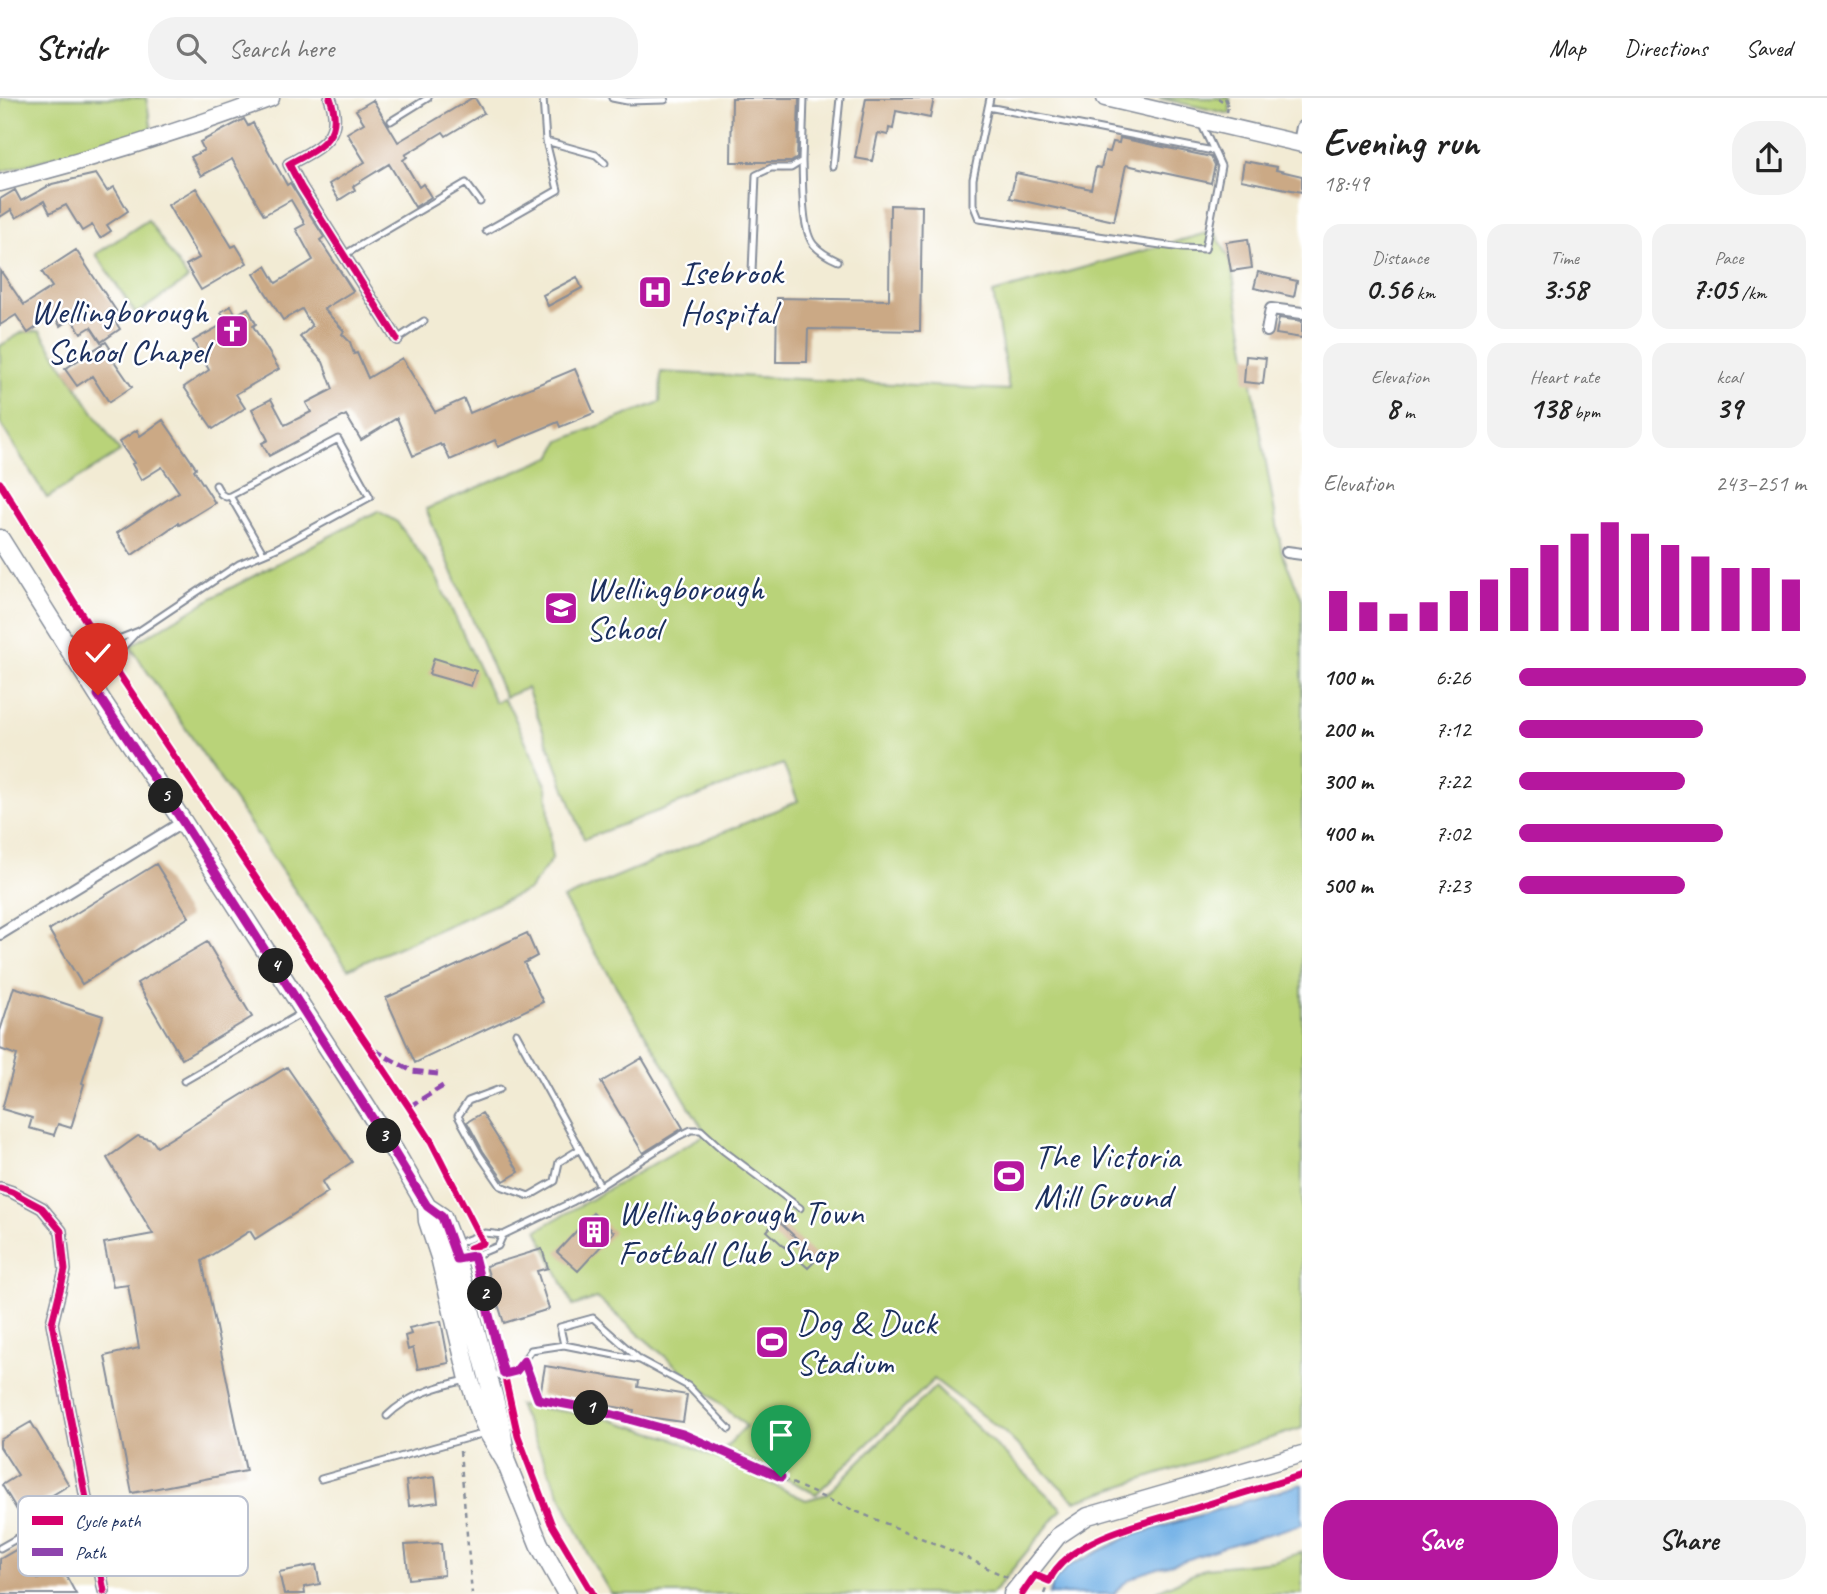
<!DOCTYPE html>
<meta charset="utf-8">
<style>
:root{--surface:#fff;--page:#f2f2f2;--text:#222;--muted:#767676;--line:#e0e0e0;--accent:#b5179e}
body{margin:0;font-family:Caveat,sans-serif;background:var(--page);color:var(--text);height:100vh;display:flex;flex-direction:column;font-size:26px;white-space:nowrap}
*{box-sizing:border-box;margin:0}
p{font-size:23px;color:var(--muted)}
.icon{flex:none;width:38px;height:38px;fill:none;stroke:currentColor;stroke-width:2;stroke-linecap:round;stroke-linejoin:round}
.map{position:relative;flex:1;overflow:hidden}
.details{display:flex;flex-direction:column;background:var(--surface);width:525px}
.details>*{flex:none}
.pin{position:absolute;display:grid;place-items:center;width:60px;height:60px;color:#fff;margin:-72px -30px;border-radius:50% 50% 50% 0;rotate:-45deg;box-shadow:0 0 7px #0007}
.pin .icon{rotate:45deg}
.km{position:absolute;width:35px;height:35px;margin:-18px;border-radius:50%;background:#222;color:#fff;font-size:19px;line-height:35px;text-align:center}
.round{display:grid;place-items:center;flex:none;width:74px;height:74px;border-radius:28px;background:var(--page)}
.headline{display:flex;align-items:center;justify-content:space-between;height:119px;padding:0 21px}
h1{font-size:38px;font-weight:700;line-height:52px}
.metrics{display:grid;grid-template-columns:repeat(3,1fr);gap:10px;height:119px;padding:7px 21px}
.metrics div{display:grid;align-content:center;border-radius:18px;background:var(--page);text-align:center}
.metrics b{font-size:30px;font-weight:700}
.metrics small{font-size:19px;font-weight:400}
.metrics p{font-size:19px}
.chart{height:196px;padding:14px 21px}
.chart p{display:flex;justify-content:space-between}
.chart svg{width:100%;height:126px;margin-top:7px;stroke:var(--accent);stroke-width:6}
.cta{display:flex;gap:14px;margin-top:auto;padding:14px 21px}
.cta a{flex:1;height:80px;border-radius:28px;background:var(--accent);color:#fff;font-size:28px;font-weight:700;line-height:80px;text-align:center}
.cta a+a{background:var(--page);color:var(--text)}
ul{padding:0 21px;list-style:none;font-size:23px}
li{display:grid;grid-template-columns:112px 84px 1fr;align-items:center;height:52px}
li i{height:18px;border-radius:9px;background:var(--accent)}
header{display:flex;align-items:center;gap:42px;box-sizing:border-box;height:98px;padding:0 35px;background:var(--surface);border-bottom:2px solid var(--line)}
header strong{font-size:33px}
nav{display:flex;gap:38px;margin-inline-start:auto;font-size:24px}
.search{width:490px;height:63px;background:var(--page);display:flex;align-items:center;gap:18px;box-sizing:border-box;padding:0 24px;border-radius:28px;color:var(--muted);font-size:26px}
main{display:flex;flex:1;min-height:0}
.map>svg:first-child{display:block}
</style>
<header>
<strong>Stridr</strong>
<div class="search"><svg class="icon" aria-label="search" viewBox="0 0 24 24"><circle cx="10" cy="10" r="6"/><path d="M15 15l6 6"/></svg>Search here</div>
<nav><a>Map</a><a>Directions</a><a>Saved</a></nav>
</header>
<main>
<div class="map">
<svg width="1302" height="1496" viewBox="0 0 1302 1496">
<rect width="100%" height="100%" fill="#fff"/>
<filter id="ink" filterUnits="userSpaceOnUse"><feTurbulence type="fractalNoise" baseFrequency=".0143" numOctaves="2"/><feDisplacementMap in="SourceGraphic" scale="14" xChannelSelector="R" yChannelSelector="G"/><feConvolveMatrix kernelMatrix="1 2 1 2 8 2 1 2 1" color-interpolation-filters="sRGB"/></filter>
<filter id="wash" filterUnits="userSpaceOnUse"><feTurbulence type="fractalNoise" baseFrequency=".00686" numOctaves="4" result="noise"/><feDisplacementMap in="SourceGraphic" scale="28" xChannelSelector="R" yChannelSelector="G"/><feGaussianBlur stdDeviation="1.57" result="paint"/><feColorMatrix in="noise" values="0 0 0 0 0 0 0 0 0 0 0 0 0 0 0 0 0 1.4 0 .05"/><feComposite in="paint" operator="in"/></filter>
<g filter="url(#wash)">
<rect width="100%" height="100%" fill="#f2ebd4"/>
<!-- green -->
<path fill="#b9d379" stroke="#6a816c" stroke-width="2" d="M 0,0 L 146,0 L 152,32 L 0,74 Z
M 1159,0 L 1230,0 L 1230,16 Z
M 148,122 L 188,181 L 136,216 L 96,156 Z
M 1214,133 L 1230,161 L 1282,455 L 1302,501 L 1302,1330 L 1075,1403 L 1005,1335 L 934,1281 L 816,1396 L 725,1350 L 746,1328 L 597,1200 L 573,1208 L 537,1132 L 706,1036 L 563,801 L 798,703 L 783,666 L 584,741 L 527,590 L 505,599 L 426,411 L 551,359 L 560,343 L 660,304 L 661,274 L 1009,292 L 993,195 Z
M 40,233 L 120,354 L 47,400 L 0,325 L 0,248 L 23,234 Z
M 378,413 L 397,424 L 434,474 L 495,604 L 503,601 L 511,612 L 547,689 L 552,761 L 529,792 L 348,871 L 130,548 L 221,495 Z
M 935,1289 L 1062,1411 L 992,1496 L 611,1496 L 592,1464 L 518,1307 L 598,1318 L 677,1342 L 806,1402 L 827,1396 Z
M 1302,1454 L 1302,1496 L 1151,1496 L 1206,1470 L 1274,1463 Z"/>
<!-- water -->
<path fill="#72b1e6" stroke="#4670a2" stroke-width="2" d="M 1302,1386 L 1302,1426 C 1265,1438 1228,1446 1192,1460 C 1168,1469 1129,1473 1114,1496 L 1049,1496 L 1055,1482 L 1069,1468 L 1128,1439 Z"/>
<g id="blocks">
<!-- building -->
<path fill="#cba985" d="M 472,0 L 475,0 L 484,15 L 446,38 L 443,34 L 405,57 L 407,59 L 403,62 L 419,89 L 423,86 L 431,99 L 415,109 L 389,66 L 353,88 L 355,92 L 339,102 L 329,86 L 365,64 L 347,35 L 364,25 L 356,12 L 373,2 L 398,44 Z
M 732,0 L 799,0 L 797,60 L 791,64 L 731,64 Z
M 866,0 L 934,0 L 930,20 L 896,13 L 893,31 L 889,30 L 888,37 L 878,35 L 872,63 L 855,60 Z
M 244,21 L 248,28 L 253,25 L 287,87 L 290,85 L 324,139 L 320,142 L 353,193 L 324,211 L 344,233 L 342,236 L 350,244 L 354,256 L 357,255 L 368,280 L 402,260 L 435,314 L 464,301 L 470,315 L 575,271 L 594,315 L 560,329 L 558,324 L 498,349 L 495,342 L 450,362 L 443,347 L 441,348 L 440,346 L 413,358 L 397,320 L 361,342 L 346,317 L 269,358 L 262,345 L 268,342 L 252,311 L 271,301 L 285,327 L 311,314 L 306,305 L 333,291 L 323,264 L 300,239 L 312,228 L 302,211 L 283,222 L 254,176 L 266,168 L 276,185 L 313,162 L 296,131 L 305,126 L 291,102 L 264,117 L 232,61 L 201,78 L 191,59 L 204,52 L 200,44 Z
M 1120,40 L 1211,59 L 1215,67 L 1211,85 L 1126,67 L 1114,123 L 1010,100 L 1016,75 L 1091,91 L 1096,69 L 1101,70 L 1105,53 L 1110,54 L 1113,44 L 1119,45 Z
M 1244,63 L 1277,69 L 1276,72 L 1302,78 L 1302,94 L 1241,82 Z
M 96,76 L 107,93 L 114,89 L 128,113 L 107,127 L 111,133 L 100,140 L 92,127 L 82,133 L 66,107 L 50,115 L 44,103 L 16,120 L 11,112 L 0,119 L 0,101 L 15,92 L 21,103 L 52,86 Z
M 196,90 L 232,149 L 236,147 L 247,165 L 201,192 L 186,167 L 199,160 L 168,107 Z
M 890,107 L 922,108 L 920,233 L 808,231 L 807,264 L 776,264 L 777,200 L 889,202 Z
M 1248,141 L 1252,170 L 1231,173 L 1226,144 Z
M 76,152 L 119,217 L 113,220 L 120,231 L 101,244 L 91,229 L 81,235 L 71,220 L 60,228 L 54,217 L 28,235 L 16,217 L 0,227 L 0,172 L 24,207 L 52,189 L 42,174 Z
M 1258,174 L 1297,183 L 1294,199 L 1254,190 Z
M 577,179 L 582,190 L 548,208 L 543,197 Z
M 231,208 L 236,217 L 248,210 L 256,226 L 253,228 L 279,271 L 236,296 L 245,310 L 213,331 L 184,289 L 209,272 L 193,243 L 227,224 L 221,214 Z
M 1279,220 L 1302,223 L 1302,240 L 1276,236 Z
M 106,244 L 117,261 L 114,263 L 132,289 L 109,304 L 92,278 L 77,288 L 65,271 Z
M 1246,258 L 1266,260 L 1263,286 L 1244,284 Z
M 163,322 L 196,370 L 194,372 L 215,405 L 179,427 L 178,425 L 132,457 L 117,435 L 179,394 L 162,369 L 141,382 L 132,366 L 134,365 L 119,344 L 137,332 L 140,338 Z
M 434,560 L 476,573 L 471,588 L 429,576 Z
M 156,766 L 189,819 L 82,886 L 49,832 Z
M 527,835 L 537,858 L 524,865 L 543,904 L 415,965 L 386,900 Z
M 207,844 L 252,919 L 182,961 L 137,885 Z
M 14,889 L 103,918 L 82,985 L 84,986 L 71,1030 L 58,1026 L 54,1037 L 29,1030 L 32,1020 L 2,1011 L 17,957 L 0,951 L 0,933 Z
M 642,960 L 683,1030 L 643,1055 L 601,984 Z
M 287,969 L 352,1064 L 322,1084 L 328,1094 L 255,1141 L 250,1133 L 202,1163 L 246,1373 L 132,1395 L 105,1258 L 139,1250 L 128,1187 L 113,1189 L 104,1145 L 153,1136 L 107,1060 L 138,1038 L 152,1042 L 157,1049 Z
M 482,1015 L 519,1074 L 504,1083 L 483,1053 L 467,1024 Z
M 593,1115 L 614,1134 L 578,1173 L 557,1154 Z
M 777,1122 L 818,1160 L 808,1170 L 767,1133 Z
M 542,1151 L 548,1170 L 537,1173 L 549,1211 L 504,1225 L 486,1168 Z
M 441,1223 L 449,1265 L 418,1271 L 413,1250 L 408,1252 L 405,1238 L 411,1236 L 409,1230 Z
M 545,1268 L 639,1283 L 638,1289 L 687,1297 L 683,1324 L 633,1317 L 634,1312 L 540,1297 Z
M 31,1324 L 69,1387 L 20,1417 L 2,1387 L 18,1377 L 0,1349 L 0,1342 Z
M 435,1379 L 438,1404 L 409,1408 L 406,1383 Z
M 441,1445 L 444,1477 L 409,1481 L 405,1447 Z
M 21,1449 L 38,1481 L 61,1468 L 76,1496 L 0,1496 L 0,1461 Z
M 316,1467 L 320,1486 L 304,1489 L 305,1496 L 284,1496 L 279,1474 Z"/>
</g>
</g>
<g filter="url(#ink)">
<use href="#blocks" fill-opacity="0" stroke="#868d99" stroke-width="2"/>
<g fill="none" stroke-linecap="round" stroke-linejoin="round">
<!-- lane casing -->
<g stroke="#868d99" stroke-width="9">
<path id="lane" d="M 612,0 L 627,3 L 665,2
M 990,0 L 973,81 L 973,106 L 979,121 L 1182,150 L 1205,151 L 1221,68 L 1201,25
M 988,9 L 1213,53
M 391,23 L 428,0
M 546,43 L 596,57 L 605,65
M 802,63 C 803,84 801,132 814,147 C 821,155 829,159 838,163
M 833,69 L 840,0
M 486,133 L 558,92 L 546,43 L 543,0
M 344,157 L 466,85 L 480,104
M 752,174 L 756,77 L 771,70 L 791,70 L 802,63 L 804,0
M 397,241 L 424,223
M 230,398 L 263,455
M 74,550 L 93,551 L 139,533 L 239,466 L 277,450 L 370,399 L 338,341 L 230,398 L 226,399 L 221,396 L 216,387
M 99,589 L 104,569 L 136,535
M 184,983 L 302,915
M 500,991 L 468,1003 L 458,1018 L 479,1056 L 501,1088 L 529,1098 L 555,1083 L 559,1064 L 580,1051
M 600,1088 L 679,1038 L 691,1032 L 701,1032 L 724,1053 L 800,1110
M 456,1146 L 485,1135 L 503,1137 L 572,1104 L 600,1088 L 516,935
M 460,1161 L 474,1158 L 498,1148 L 503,1137
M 564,1247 L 560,1229 L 593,1220 L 638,1260
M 490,1278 L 516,1273 L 531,1252 L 564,1247 L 640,1262 L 688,1288 L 729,1331
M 387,1318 C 408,1297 438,1288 467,1282
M 321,1381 L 485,1335
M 0,1450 L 23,1437 L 89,1415"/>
</g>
<!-- street casing -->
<g stroke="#868d99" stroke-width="14">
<path id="street" d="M 330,0 C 345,39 319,50 289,66 L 301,89 L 397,241
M 1299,45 L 1302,29
M 1267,233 L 1271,211 L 1302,215
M 1287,454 L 1302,456
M 0,836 L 183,724
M 0,1090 L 12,1094 L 42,1110 L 61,1133 L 65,1172 L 52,1225 L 104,1493"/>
</g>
<!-- secondary casing -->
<g stroke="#868d99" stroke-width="19">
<path id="secondary" d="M 1105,0 L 1302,46
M 0,85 C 92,61 182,33 271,0
M 1012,1496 L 1058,1438 L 1088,1418 L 1302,1356"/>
</g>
<!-- primary casing -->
<g stroke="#868d99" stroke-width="21">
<path id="primary" d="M 0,441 L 98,597 L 183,724 L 305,914 L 395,1054 L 427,1109 L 428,1123 L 440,1159 L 469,1281 L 483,1322 L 488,1334 L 506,1364 L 539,1446 L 567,1496
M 427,1109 L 442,1119 L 453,1148 L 501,1327 L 505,1358"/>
</g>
<!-- path -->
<path stroke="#868d99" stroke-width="2.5" stroke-dasharray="5 5" stroke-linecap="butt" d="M 1218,0 L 1228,7
M 1225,0 L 1228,7 L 1227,14
M 527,1272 L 538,1301 L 592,1311 L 683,1336 L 836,1405 L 955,1454 L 1008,1480
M 460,1353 L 472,1496
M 1044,1496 L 1049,1483"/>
<!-- lane -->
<use href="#lane" stroke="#fff" stroke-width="5"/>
<!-- street -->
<use href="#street" stroke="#fff" stroke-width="10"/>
<!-- secondary -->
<use href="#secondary" stroke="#fff" stroke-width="16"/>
<!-- primary -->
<use href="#primary" stroke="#fff" stroke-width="18"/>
<!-- quiet -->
<path stroke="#8e44ad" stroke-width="5" stroke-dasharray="10 5" stroke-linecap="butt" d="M 374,952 L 412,973 L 438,976
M 409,1009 L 443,988"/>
<!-- cycleway casing -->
<g stroke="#fff" stroke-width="11">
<path id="cycleway" d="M 330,0 C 345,39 319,50 289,66 L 301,89 L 397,241
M 0,385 L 117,573 L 409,1009 L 431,1043 L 483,1145 L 470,1150 L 478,1167 L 495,1235 L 518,1338 L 551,1425 L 593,1496
M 0,1090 L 12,1094 L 42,1110 L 61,1133 L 65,1172 L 52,1225 L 104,1493
M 1022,1496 L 1035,1477 L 1049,1483 C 1069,1438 1156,1422 1199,1409 C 1233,1398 1268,1388 1302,1377"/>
</g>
<!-- cycleway -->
<use href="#cycleway" stroke="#d6006c" stroke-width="7"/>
</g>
</g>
<g fill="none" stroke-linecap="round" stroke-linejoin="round" filter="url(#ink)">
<!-- route casing -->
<g stroke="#fff" stroke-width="14">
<path id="route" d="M 98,597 L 183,724 L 394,1054 L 427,1108 L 442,1119 L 457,1161 L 474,1158 L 504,1276 L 516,1273 L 524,1263 L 538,1301 L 592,1311 L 683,1336 L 781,1379"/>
</g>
<!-- route -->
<use href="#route" stroke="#b5179e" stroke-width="9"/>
</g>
<!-- icons -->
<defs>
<g id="hospital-square" transform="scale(1.75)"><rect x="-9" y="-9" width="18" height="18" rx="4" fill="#b5179e" stroke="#fff"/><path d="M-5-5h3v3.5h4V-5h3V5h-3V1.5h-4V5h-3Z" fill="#fff"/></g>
<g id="church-square" transform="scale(1.75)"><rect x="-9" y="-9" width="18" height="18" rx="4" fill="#b5179e" stroke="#fff"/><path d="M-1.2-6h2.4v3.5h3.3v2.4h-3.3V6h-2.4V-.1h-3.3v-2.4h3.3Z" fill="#fff"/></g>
<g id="school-square" transform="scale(1.75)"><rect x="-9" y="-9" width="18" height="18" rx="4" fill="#b5179e" stroke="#fff"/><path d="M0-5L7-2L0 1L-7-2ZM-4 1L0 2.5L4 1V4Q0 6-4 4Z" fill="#fff"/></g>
<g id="stadium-square" transform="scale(1.75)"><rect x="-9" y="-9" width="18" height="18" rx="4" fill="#b5179e" stroke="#fff"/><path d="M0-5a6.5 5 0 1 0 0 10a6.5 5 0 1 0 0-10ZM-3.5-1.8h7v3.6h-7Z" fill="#fff"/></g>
<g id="building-square" transform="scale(1.75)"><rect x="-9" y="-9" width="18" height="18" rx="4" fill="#b5179e" stroke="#fff"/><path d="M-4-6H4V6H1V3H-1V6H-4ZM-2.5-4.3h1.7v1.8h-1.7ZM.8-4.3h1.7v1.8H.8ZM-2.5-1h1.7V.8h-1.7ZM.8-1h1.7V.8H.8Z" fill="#fff"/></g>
</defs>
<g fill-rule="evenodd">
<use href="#hospital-square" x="655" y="194"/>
<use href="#church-square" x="232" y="233"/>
<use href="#school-square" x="561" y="510"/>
<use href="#stadium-square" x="1009" y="1078"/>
<use href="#building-square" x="594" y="1134"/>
<use href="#stadium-square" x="772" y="1244"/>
</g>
<g text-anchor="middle" stroke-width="5" stroke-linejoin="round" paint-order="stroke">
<!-- poi labels -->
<g font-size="35" fill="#1b2f5e" stroke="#fff" text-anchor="start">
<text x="680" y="186">Isebrook<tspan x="680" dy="40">Hospital</tspan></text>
<text x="208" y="225" text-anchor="end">Wellingborough<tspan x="208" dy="40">School Chapel</tspan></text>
<text x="586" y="502">Wellingborough<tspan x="586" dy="40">School</tspan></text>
<text x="1034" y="1070">The Victoria<tspan x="1034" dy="40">Mill Ground</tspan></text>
<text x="618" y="1126">Wellingborough Town<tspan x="618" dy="40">Football Club Shop</tspan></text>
<text x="796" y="1236">Dog &amp; Duck<tspan x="796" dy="40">Stadium</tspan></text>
</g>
</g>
<!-- legend -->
<rect x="18" y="1398" width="230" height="80" rx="10" fill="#fff" stroke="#bbc1cf" stroke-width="2"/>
<rect x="32" y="1418" width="31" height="9" fill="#d6006c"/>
<rect x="32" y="1450" width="31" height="8" fill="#8e44ad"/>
<g font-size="19" fill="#1b2f5e">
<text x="75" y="1429">Cycle path</text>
<text x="75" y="1461">Path</text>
</g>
</svg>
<div class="pin" style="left:781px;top:1379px;background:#1e9e55"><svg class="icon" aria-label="arrive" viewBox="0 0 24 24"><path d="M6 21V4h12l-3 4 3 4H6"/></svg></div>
<div class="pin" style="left:98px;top:597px;background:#d93025"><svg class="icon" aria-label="check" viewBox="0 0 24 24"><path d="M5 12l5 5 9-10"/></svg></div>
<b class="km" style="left:591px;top:1310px">1</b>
<b class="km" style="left:485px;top:1196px">2</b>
<b class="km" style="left:384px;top:1038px">3</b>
<b class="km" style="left:276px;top:868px">4</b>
<b class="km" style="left:166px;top:698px">5</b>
</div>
<section class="details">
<div class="headline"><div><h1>Evening run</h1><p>18:49</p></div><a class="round"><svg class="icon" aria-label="share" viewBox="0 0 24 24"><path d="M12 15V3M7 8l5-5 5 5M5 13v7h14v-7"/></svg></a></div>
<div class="metrics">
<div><p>Distance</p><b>0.56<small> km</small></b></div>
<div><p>Time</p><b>3:58</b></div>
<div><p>Pace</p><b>7:05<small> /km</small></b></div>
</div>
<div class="metrics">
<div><p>Elevation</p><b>8<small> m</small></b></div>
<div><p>Heart rate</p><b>138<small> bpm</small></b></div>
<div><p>kcal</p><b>39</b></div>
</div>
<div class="chart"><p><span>Elevation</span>243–251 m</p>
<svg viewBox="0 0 160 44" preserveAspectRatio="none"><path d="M5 44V30M15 44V34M25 44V38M35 44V34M45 44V30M55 44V26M65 44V22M75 44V14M85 44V10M95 44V6M105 44V10M115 44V14M125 44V18M135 44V22M145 44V22M155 44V26"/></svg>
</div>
<ul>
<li><b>100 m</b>6:26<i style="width:100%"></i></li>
<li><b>200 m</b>7:12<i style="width:64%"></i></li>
<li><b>300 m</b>7:22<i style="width:58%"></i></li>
<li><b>400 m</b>7:02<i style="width:71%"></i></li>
<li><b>500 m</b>7:23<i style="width:58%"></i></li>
</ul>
<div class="cta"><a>Save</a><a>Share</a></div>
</section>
</main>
